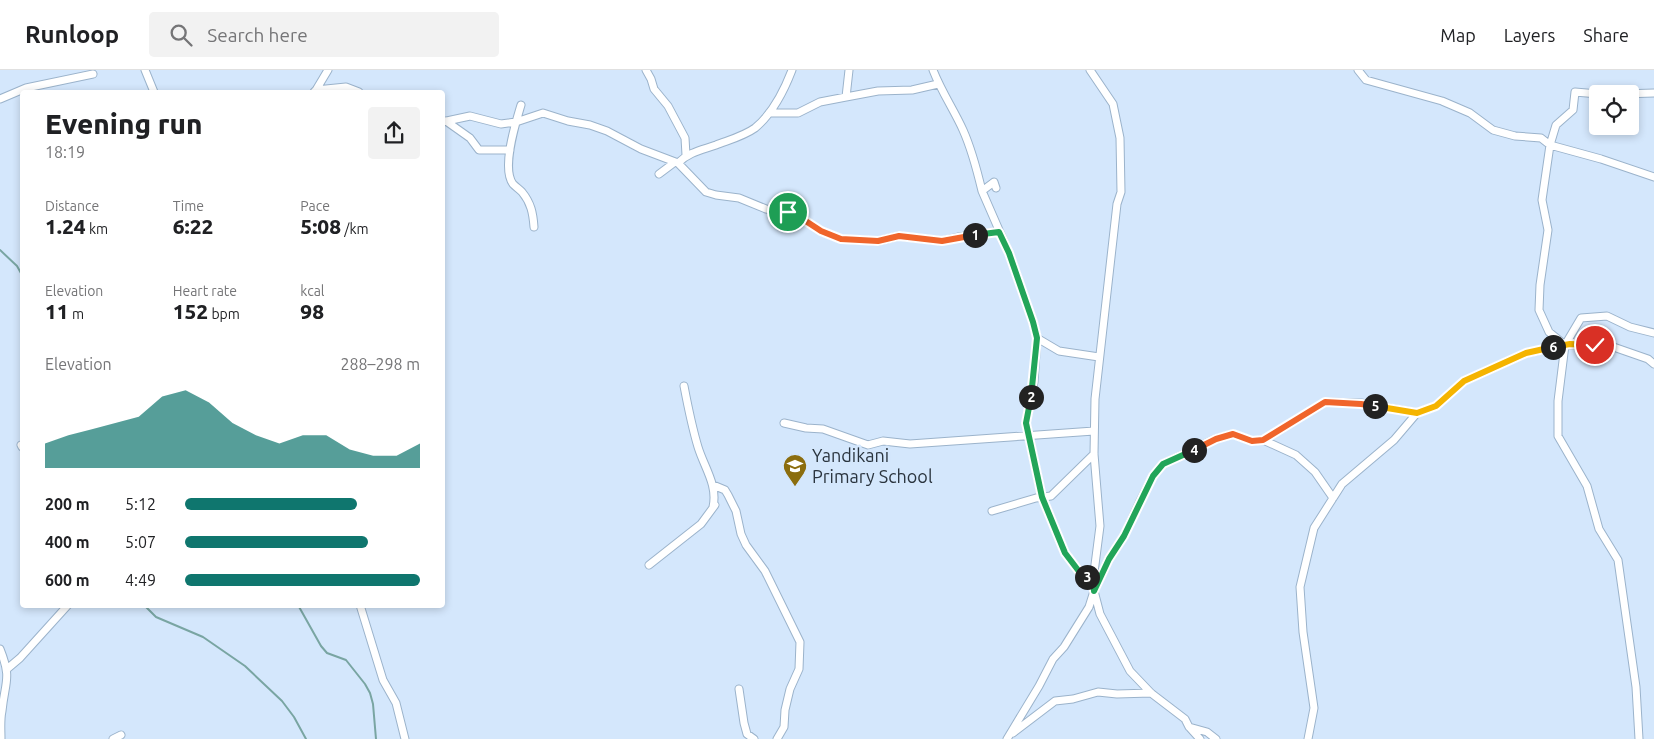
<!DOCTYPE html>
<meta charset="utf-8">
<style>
:root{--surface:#fff;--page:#f2f2f2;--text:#202124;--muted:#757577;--line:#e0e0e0;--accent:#0f766e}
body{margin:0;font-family:Ubuntu,sans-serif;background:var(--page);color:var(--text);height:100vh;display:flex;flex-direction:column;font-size:19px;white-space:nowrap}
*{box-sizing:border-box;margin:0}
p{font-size:16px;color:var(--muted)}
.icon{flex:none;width:28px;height:28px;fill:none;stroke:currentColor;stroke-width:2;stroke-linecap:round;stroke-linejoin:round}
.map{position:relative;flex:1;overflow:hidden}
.panel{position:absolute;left:20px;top:20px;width:425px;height:518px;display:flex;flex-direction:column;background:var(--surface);border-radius:5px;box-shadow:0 2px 8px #0003}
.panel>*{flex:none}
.tools{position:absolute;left:1589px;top:15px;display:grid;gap:10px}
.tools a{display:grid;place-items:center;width:50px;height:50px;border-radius:5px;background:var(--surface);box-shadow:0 2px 8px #0003;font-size:25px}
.pin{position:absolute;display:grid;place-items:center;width:42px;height:42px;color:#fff;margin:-21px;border:2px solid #fff;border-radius:50%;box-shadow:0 1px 5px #0007}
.km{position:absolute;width:25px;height:25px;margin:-12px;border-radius:50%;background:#222;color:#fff;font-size:14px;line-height:25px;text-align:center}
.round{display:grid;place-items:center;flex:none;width:52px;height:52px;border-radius:5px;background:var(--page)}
.overview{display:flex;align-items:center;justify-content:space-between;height:85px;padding:0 25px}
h1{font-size:28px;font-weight:800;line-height:38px}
.metrics{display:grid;grid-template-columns:repeat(3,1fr);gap:8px;height:85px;padding:5px 25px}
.metrics div{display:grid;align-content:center}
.metrics b{font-size:21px;font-weight:800}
.metrics small{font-size:14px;font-weight:400}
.metrics p{font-size:14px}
.chart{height:140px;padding:10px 25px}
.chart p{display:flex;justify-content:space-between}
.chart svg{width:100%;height:90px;margin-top:5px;fill:var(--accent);opacity:.7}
ul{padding:0 25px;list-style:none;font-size:16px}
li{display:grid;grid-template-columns:80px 60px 1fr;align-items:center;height:38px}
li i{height:12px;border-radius:6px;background:var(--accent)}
header{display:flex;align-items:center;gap:30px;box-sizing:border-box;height:70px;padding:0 25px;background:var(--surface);border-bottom:1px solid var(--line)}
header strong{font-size:24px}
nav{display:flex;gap:28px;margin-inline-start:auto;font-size:18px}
.search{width:350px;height:45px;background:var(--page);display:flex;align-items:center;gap:12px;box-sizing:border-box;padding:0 18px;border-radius:5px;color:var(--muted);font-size:19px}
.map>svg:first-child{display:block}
</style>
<header>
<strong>Runloop</strong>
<div class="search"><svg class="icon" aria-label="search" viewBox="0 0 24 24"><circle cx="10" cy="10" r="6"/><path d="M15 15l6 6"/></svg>Search here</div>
<nav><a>Map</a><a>Layers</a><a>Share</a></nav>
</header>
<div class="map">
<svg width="1654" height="669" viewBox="0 0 1654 669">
<rect width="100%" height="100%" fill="#d4e7fc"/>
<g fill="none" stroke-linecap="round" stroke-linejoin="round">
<!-- stream -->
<path stroke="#79a5a2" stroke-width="2" d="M 0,180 L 17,196 L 22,205
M 144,535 L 156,547 L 203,567 L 245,596 L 282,631 L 294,647 L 306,669
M 298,535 L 321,576 L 327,583 L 346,590 L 365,614 L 370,623 L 373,634 L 376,669"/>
<!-- minor casing -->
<g stroke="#9bb3cb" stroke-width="9">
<path id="minor" d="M 145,0 L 154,22
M 646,0 L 651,9 L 654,19 L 668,36 L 685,68 L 686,85
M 933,0 C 941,21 954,40 963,60 C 972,80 977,100 982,121
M 1358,0 L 1366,10 L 1442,31 L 1470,43 L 1493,60 L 1515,66 L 1541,68 L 1550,75 L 1601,89 L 1654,107
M 316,20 L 328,0
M 314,22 L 316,20 L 346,17 L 359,22
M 1622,24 L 1654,23
M 846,27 L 849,0
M 0,29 L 26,18 L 93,4
M 521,35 C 516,52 501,98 513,114 C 516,117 519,119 522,122 C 531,133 533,143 534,157
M 769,43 L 798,43 L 820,32 L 846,27 L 878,21 L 912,20 L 938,14
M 446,51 L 470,68 L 479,80 L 510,80
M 442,52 L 470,46 L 501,54 L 516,52 L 543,43 L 568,51 L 590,55 L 607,61 L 641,79 L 678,93 L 706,122 L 716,125 L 739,128 L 766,139 L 795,144 L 821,161 L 841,169 L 878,171 L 899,166 L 942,171 L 958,167 L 999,162
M 678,93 C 689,82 702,80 716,75 C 729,70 744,66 755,58 C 772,44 784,21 792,0
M 659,104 L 675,92
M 996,118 L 994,112 L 982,121 L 1009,183 L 1033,252 L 1037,268 L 1034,312 L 1026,353 L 1042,427 L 1065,483 L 1081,504 L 1093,510
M 1037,268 L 1059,281 L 1099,287
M 1565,275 L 1595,275 L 1602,273 L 1648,289 L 1654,294
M 684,316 C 688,337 692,357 698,377 C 704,397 718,415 713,437
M 784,353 L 806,358 L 823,359 L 868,375 L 883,371 L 910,374 L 1094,361
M 1263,370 L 1296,385 L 1315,402 L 1333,428
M 21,375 L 22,377
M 713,415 L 725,420 L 728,425 L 736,441 L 741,464 L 746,475 L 765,501 L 800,572 L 799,599 L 790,619 L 785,640 L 784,657 L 777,669
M 992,441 L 1036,428 L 1051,426 L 1094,384
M 649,495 L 701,454 L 715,435
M 360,535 L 383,610 L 396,633 L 405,669
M 0,579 C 12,609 5,611 2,641 C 0,650 1,660 1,669
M 7,599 L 20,588 L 68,535
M 739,619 L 744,653 L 747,664 L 754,669
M 1190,658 L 1200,669
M 1013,663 L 1055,631 L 1073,629 L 1098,622 L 1117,624 L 1151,623
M 113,669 L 121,665
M 1007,669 L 1039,616 L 1053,589 L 1064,577 L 1089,537 L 1094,521 L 1093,510 L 1100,456 L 1094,384 L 1095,329 L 1117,134 L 1121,122 L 1120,68 L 1113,34 L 1090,0
M 1216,669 L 1207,662 L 1189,657 L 1185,649 L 1151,623 L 1130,601 L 1100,544 L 1094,521 L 1109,489 L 1124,466 L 1140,431 L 1153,406 L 1163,394 L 1215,369 L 1233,364 L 1252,371 L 1263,370 L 1325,332 L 1361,333 L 1417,343 L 1436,336 L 1464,311 L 1526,283 L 1565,275 L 1549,262 L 1539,240 L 1540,215 L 1548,160 L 1542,130 L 1550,75 L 1556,55 L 1573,40 L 1575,22 L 1598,24
M 1308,669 L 1314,638 L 1303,562 L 1300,517 L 1314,458 L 1342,414 L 1394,370 L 1417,343
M 1639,669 L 1636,617 L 1618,490 L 1599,459 L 1587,416 L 1558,366 L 1558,331 L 1565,275 L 1581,248 L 1607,246 L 1630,257 L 1654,263"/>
</g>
<!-- minor -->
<use href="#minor" stroke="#fff" stroke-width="7"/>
</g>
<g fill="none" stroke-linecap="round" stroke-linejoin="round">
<!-- split-1 casing -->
<g stroke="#fff" stroke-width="10">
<path id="split-1" d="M 788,142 L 795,144 L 821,161 L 841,169 L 878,171 L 899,166 L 942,171 L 975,165"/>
</g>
<!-- split-2 casing -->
<g stroke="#fff" stroke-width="10">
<path id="split-2" d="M 975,165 L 999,162 L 1009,183 L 1033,252 L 1037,268 L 1031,327"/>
</g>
<!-- split-3 casing -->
<g stroke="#fff" stroke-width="10">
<path id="split-3" d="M 1031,327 L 1026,353 L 1042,427 L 1065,483 L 1081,504 L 1087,507"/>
</g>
<!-- split-4 casing -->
<g stroke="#fff" stroke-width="10">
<path id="split-4" d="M 1087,507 L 1093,510 L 1094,521 L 1109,489 L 1124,466 L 1153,406 L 1163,394 L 1194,380"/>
</g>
<!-- split-5 casing -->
<g stroke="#fff" stroke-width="10">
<path id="split-5" d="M 1194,380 L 1216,369 L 1233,364 L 1252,371 L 1263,370 L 1325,332 L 1361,334 L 1375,336"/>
</g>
<!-- split-6 casing -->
<g stroke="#fff" stroke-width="10">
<path id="split-6" d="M 1375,336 L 1417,343 L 1436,336 L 1464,311 L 1526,283 L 1553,277"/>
</g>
<!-- split-7 casing -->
<g stroke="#fff" stroke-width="10">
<path id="split-7" d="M 1553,277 L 1570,274 L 1595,275"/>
</g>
<!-- split-1 -->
<use href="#split-1" stroke="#f0652b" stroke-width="6"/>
<!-- split-2 -->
<use href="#split-2" stroke="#22a559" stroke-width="6"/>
<!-- split-3 -->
<use href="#split-3" stroke="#22a559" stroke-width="6"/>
<!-- split-4 -->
<use href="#split-4" stroke="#22a559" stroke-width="6"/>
<!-- split-5 -->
<use href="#split-5" stroke="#f0652b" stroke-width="6"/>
<!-- split-6 -->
<use href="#split-6" stroke="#f5b400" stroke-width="6"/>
<!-- split-7 -->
<use href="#split-7" stroke="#f5b400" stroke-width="6"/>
</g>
<!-- icons -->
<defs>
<g id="school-pin" transform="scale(1.25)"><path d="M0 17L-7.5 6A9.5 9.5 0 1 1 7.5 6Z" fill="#8b6d0e" stroke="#d4e7fc"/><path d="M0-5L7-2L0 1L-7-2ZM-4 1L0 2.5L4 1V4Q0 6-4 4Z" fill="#fff"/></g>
</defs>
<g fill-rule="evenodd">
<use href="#school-pin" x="795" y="396"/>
</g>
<g text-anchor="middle" stroke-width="5" stroke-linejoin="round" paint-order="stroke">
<!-- poi labels -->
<g font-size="18" fill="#2a343e" stroke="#d4e7fc" text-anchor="start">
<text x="812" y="392">Yandikani<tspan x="812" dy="21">Primary School</tspan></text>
</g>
</g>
</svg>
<div class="tools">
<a><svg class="icon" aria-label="locate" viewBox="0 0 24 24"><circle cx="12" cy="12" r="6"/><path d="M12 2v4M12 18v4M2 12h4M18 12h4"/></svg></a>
</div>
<div class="pin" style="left:788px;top:142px;background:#1e9e55"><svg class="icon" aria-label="arrive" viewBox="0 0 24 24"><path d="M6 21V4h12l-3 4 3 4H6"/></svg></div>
<div class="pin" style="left:1595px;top:275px;background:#d93025"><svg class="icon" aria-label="check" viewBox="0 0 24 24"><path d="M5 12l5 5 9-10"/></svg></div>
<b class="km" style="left:975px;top:165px">1</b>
<b class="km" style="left:1031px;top:327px">2</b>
<b class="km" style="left:1087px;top:507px">3</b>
<b class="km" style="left:1194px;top:380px">4</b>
<b class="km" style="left:1375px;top:336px">5</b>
<b class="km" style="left:1553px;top:277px">6</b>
<section class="panel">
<div class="overview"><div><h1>Evening run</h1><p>18:19</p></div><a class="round"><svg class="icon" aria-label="share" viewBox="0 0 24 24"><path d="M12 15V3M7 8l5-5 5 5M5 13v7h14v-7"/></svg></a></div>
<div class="metrics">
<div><p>Distance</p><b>1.24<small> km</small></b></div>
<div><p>Time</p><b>6:22</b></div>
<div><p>Pace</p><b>5:08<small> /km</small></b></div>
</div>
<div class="metrics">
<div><p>Elevation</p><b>11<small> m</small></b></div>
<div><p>Heart rate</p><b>152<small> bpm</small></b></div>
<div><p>kcal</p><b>98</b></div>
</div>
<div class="chart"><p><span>Elevation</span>288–298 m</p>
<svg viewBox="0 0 160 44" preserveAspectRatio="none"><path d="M0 44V32L10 28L20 25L30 22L40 19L50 9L60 6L70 12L80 22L90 28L100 32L110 28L120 28L130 35L140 38L150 38L160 32V44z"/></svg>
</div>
<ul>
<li><b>200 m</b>5:12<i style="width:73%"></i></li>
<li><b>400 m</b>5:07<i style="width:78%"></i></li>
<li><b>600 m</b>4:49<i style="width:100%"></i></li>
</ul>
</section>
</div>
